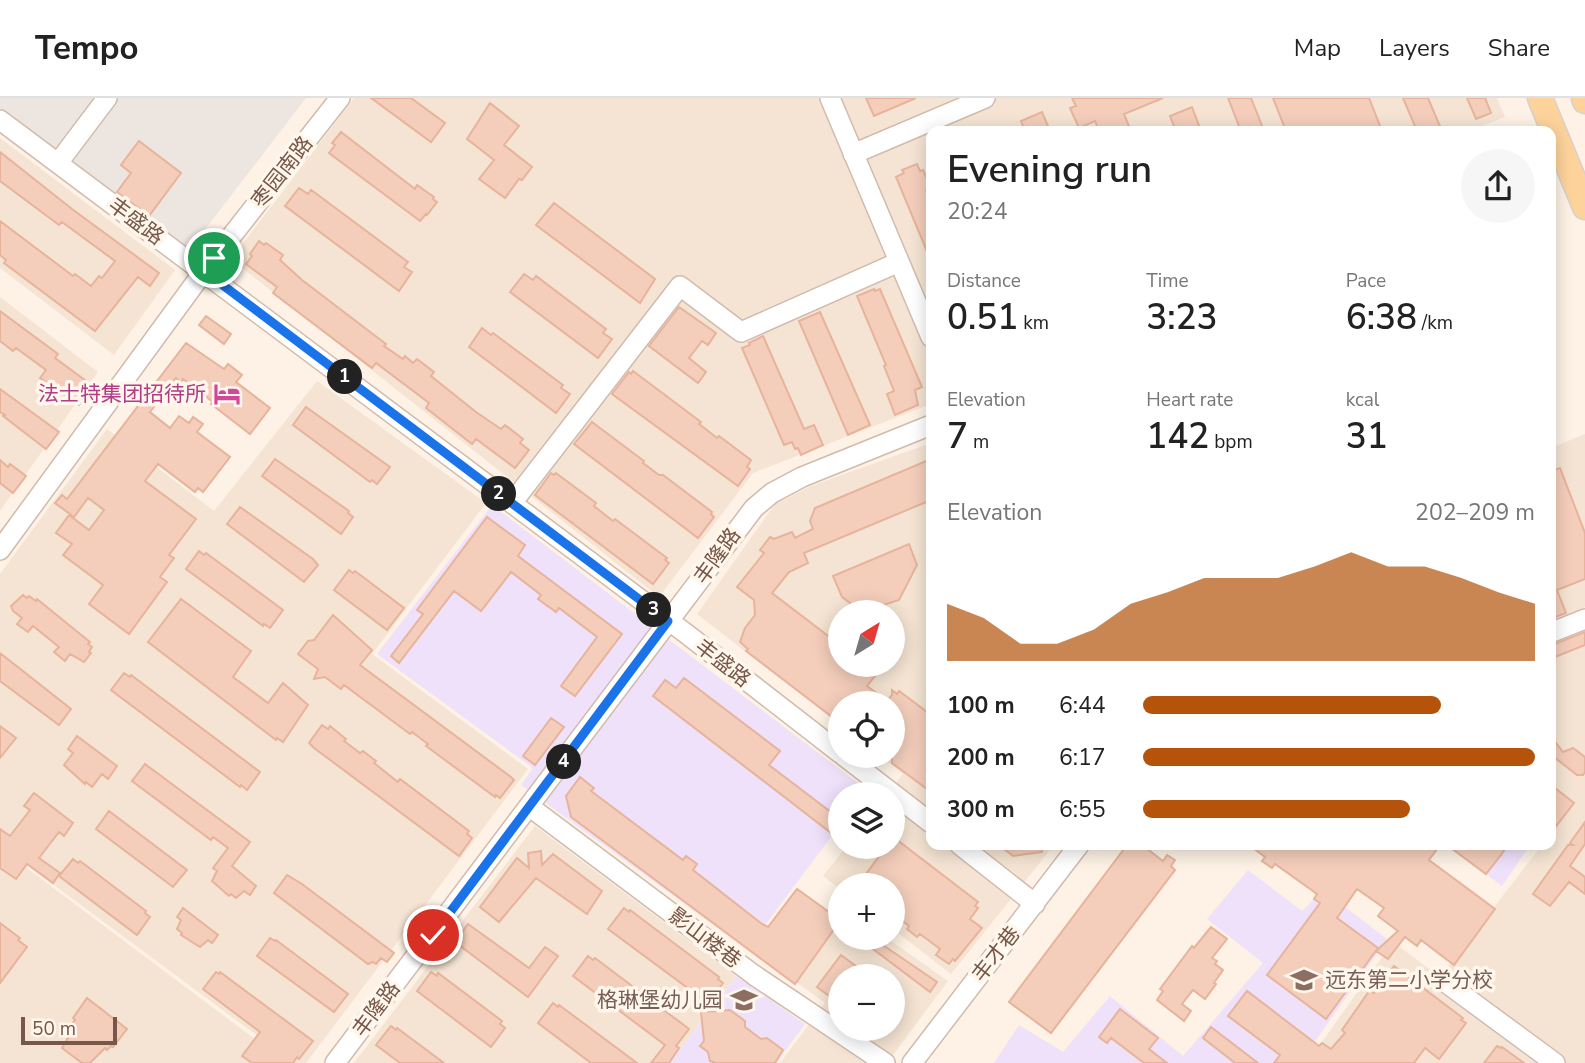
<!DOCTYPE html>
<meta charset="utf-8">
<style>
:root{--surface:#fff;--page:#f6f6f6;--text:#222;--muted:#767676;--line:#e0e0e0;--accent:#b45309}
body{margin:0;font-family:"Nunito Sans","Noto Sans SC",sans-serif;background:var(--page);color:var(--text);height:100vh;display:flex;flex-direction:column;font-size:26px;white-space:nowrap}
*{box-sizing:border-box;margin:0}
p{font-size:23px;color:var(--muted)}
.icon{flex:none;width:38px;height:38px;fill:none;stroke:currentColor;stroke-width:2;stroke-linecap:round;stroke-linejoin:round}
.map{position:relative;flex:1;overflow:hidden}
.panel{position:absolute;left:926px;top:28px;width:630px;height:724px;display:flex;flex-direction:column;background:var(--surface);border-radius:14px;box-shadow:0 4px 18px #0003}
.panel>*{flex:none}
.needle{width:46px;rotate:37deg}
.fabs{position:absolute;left:828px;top:502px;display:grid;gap:14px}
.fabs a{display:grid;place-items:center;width:77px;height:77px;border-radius:50%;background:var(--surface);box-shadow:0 4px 18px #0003;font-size:35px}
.scale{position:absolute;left:21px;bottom:18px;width:96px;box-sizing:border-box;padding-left:7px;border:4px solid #775749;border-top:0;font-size:19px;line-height:24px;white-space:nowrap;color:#775749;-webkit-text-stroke:5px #fff6ec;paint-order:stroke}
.pin{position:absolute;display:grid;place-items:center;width:60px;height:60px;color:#fff;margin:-30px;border:4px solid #fff;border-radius:50%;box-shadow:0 2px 7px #0007}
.km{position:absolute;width:35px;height:35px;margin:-18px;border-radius:50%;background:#222;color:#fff;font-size:19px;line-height:35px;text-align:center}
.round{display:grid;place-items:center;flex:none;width:74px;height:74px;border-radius:37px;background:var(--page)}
.summary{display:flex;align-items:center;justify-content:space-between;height:119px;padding:0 21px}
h1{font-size:38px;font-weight:600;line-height:52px}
.stats{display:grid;grid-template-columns:repeat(3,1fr);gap:10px;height:119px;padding:7px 21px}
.stats div{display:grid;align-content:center}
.stats b{font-size:35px;font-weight:600}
.stats small{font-size:19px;font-weight:400}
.stats p{font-size:19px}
.chart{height:196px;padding:14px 21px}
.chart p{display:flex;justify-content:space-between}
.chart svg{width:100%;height:126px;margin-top:7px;fill:var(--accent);opacity:.7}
ul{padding:0 21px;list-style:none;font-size:23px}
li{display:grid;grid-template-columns:112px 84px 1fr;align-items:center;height:52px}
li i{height:18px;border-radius:9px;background:var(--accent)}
header{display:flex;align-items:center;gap:42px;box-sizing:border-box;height:98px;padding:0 35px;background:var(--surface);border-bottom:2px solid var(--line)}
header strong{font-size:33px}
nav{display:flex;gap:38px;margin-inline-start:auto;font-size:24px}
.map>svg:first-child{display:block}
</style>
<header>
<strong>Tempo</strong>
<nav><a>Map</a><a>Layers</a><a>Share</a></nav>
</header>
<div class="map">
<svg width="1585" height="965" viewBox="0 0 1585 965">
<rect width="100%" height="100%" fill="#fdf2e5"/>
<!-- residential -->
<path fill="#f5e4d3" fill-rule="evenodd" d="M 354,0 L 1497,0 L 1505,19 L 1469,33 L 931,33 L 931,306 L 753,375 L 659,499 L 231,161 Z
M 0,40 L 175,172 L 114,257 L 0,170 Z
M 0,199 L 98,274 L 0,413 Z
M 317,283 L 486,405 L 372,556 L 528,671 L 306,965 L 294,965 L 0,747 L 0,476 L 107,331 L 214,413 Z
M 1585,336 L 1585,509 L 1551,522 L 1551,350 Z
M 931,345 L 931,747 L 1054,747 L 951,876 L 893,831 L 892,788 L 840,788 L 840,791 L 823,778 L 846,749 L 892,749 L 892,696 L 887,696 L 903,676 L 880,658 L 892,658 L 892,606 L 840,606 L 840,627 L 697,516 L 775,406 L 811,388 ZM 840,514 L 892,514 L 892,567 L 840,567 Z
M 1585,531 L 1585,965 L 1307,965 L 1393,844 L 1440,879 L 1542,747 L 1550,747 L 1551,736 L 1556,728 L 1550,723 L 1551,545 Z
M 535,728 L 736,878 L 670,965 L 354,965 Z
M 0,750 L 287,965 L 0,965 Z
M 836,803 L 840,806 L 840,840 L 887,840 L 948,883 L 887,965 L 780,965 L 825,905 L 784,875 ZM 840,878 L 892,878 L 892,931 L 840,931 Z"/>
<!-- industrial -->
<path fill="#ede5df" d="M 0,0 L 306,0 L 190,151 L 0,10 Z"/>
<!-- education -->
<path fill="#efe1fa" d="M 492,407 L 867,692 L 863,696 L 840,696 L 840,727 L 747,851 L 521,687 L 533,670 L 377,556 Z
M 1448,747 L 1530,747 L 1502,788 Z
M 1248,772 L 1302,813 L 1323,792 L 1387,841 L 1300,965 L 994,965 L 1019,927 L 1063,954 L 1110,898 L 1183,958 L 1263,865 L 1207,821 Z
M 736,878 L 805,926 L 776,965 L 670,965 Z"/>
<!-- building -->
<path fill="#f4cebb" stroke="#e7b39b" stroke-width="2" d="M 371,0 L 411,0 L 445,25 L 431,44 Z
M 866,0 L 916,0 L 874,18 Z
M 1072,0 L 1163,0 L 1124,16 L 1131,33 L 1099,33 L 1095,23 L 1079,30 L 1070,10 L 1076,8 Z
M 1228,0 L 1251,0 L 1264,33 L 1241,33 Z
M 1273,0 L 1369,0 L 1382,33 L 1286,33 Z
M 1403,0 L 1428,0 L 1442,33 L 1417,33 Z
M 1467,0 L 1485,0 L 1491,15 L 1476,21 Z
M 490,5 L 519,28 L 504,47 L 532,69 L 522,82 L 519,81 L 505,100 L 479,81 L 494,62 L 467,41 Z
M 1192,9 L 1201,33 L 1176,33 L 1170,18 Z
M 1042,14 L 1050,33 L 1025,33 L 1021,23 Z
M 341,34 L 415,91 L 417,87 L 434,99 L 433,101 L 437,104 L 427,117 L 426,116 L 420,123 L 329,55 L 335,47 L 332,45 Z
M 139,43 L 181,75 L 149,118 L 117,94 L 131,75 L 121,67 Z
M 0,54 L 72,111 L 159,175 L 150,188 L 138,179 L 95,233 L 4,165 L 6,162 L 0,157 L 0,123 L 73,178 L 75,176 L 91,188 L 99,178 L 102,180 L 115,163 L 62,124 L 59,127 L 0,83 Z
M 917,66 L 920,73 L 923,72 L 931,90 L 926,92 L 931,104 L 931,163 L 896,79 L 904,75 L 902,72 Z
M 299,90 L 308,96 L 311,92 L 318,97 L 408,164 L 404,169 L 412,174 L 399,193 L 285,108 Z
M 554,105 L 655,181 L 640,205 L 536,127 Z
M 259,143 L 264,147 L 266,145 L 283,157 L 280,162 L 302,182 L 386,246 L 384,248 L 403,261 L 405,258 L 413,265 L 417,261 L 434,274 L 431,278 L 476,314 L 501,331 L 505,327 L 523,341 L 520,345 L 529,352 L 515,370 L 476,341 L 472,346 L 426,310 L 429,305 L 376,265 L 372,270 L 273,195 L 277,189 L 246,166 L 252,158 L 250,156 Z
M 524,176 L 533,182 L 536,178 L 606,231 L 603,235 L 612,241 L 598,260 L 510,194 Z
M 874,191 L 875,193 L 880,191 L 922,289 L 915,292 L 918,307 L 895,317 L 887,296 L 894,293 L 884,268 L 886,267 L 857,198 Z
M 679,209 L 716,235 L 708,247 L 702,243 L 689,260 L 706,274 L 698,285 L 649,248 Z
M 0,213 L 58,256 L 55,260 L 93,288 L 79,307 L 40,280 L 46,272 L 16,250 L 13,253 L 0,243 Z
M 820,214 L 870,327 L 848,337 L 799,223 Z
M 206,218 L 231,236 L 224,246 L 199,227 Z
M 482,230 L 491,237 L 493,235 L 563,287 L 561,290 L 570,296 L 556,315 L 469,249 Z
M 763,238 L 804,331 L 814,327 L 823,347 L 801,357 L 798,350 L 795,351 L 792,344 L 784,347 L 742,250 L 750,247 L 749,245 Z
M 186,245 L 224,271 L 228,266 L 242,277 L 236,284 L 270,310 L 250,336 L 211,306 L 213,304 L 183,281 L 181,284 L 176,280 L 150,314 L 170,330 L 179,318 L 189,325 L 193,319 L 203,326 L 197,334 L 230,359 L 203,394 L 198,390 L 195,394 L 158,366 L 145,383 L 196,421 L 169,457 L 174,460 L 160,479 L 167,484 L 129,536 L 89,506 L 103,487 L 63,457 L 72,446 L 56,435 L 69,417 L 89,432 L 104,412 L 88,400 L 74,419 L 55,405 L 62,397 L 67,401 Z
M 633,273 L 701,324 L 699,326 L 717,340 L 719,338 L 751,362 L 747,369 L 750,371 L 738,388 L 612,296 L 629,274 L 631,276 Z
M 0,291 L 59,334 L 46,351 L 3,318 L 5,317 L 0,314 Z
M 306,309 L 390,369 L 377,386 L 372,382 L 370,384 L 293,327 Z
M 592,324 L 644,363 L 643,365 L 659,377 L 663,377 L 712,414 L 711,416 L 714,419 L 698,440 L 574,346 Z
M 275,361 L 349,413 L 348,415 L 353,419 L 341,436 L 262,378 Z
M 931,361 L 931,402 L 804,455 L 808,465 L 789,474 L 772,495 L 840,547 L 840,567 L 867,567 L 875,573 L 872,576 L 875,578 L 867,588 L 887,603 L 892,597 L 892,592 L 897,596 L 899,593 L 931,617 L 931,694 L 892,665 L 892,606 L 840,606 L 840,625 L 746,553 L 748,551 L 740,544 L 745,530 L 755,517 L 754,502 L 737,489 L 764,455 L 760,452 L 770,439 L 774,441 L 792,434 L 795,440 L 813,431 L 810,423 L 815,410 Z
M 0,362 L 8,369 L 10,366 L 26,378 L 13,395 L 0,385 Z
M 1560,370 L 1585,435 L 1585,481 L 1557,492 L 1566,515 L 1550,521 L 1550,447 L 1554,447 L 1550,437 L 1550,374 Z
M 551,375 L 554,377 L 556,375 L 596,405 L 594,408 L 604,416 L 613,423 L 615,421 L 667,460 L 665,462 L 669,465 L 653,486 L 535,397 Z
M 240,409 L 313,461 L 318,467 L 304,484 L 227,426 Z
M 487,419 L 525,447 L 518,458 L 622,536 L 575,598 L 561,588 L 597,539 L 559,510 L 556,514 L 538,501 L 541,497 L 511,474 L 481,513 L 454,493 L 399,565 L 391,558 L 423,516 L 417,512 Z
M 909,446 L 917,467 L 899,502 L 862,514 L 842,499 L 833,478 Z
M 199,453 L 204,457 L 206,455 L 283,512 L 270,530 L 264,526 L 263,528 L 186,471 Z
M 349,472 L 353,475 L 355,473 L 404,510 L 387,532 L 334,492 Z
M 23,497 L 27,500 L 29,498 L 36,503 L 37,501 L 90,544 L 88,546 L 92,549 L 89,554 L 91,555 L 84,564 L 70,556 L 65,563 L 54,554 L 59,549 L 33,528 L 28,534 L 17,526 L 22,520 L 13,513 L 11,508 Z
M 181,501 L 251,553 L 233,579 L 268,605 L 283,585 L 308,607 L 283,644 L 277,640 L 276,642 L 148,544 Z
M 333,517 L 372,552 L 360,567 L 511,679 L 514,682 L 500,700 L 496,697 L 495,699 L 426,648 L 428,646 L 412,634 L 410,636 L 344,587 L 341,591 L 325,579 L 314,581 L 318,571 L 298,556 L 308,543 L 314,542 Z
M 1585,534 L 1585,547 L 1550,561 L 1550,548 Z
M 0,555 L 71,611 L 59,627 L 0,583 Z
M 124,575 L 130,579 L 131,577 L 260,674 L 247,692 L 241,687 L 240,689 L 111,592 Z
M 684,580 L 780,653 L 769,667 L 840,721 L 840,731 L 835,738 L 653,598 L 665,582 L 676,590 Z
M 551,620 L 564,629 L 535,667 L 523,658 Z
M 322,627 L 328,631 L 330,628 L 346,641 L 344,643 L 360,655 L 363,653 L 376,663 L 374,665 L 398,684 L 400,681 L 469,733 L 467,736 L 472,740 L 459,758 L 314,650 L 309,645 Z
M 0,628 L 16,640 L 0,660 Z
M 1550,637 L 1563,654 L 1573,650 L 1585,659 L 1585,674 L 1583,677 L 1577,677 L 1550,656 Z
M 77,638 L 117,668 L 108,681 L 102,676 L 92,689 L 86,684 L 85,686 L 64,667 L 73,655 L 68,651 Z
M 145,666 L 250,744 L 232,768 L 256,788 L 250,797 L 244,793 L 236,800 L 231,796 L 229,798 L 212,783 L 217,773 L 213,770 L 228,750 L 213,739 L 211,742 L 132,683 Z
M 580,679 L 594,690 L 591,693 L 683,762 L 686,758 L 697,766 L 693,772 L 762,826 L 768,829 L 797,791 L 829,814 L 831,812 L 840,818 L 840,823 L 795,886 L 571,719 L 566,698 Z
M 1550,686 L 1574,705 L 1550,736 Z
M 34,695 L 73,725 L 64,738 L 59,734 L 39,760 L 60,775 L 53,785 L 27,766 L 16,781 L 0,770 L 0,731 L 10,738 L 30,712 L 24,708 Z
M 109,713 L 187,772 L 173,789 L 96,731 Z
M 1585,724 L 1585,746 L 1570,768 L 1585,779 L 1585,796 L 1569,784 L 1550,808 L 1533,796 L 1568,747 L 1573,747 L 1570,745 Z
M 892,738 L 978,804 L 975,808 L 978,810 L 970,821 L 982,830 L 955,863 L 953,861 L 949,866 L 936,857 L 940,851 L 920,836 L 917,839 L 907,831 L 909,828 L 892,815 L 892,788 L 857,788 L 886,749 L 892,749 Z
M 999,747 L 1041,747 L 1042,754 L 1013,758 Z
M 1127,747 L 1142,747 L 1163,763 L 1167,757 L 1175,762 L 1171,768 L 1175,772 L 1051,935 L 1009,904 Z
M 1249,747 L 1440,747 L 1429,762 L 1495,811 L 1454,867 L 1421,842 L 1417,848 L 1405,839 L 1388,861 L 1376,853 L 1398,833 L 1378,818 L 1384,810 L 1357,791 L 1337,820 L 1378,850 L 1326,921 L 1267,877 L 1320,805 L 1314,801 L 1317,796 L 1275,766 L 1272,770 L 1262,763 L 1265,759 Z
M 1447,747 L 1497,747 L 1504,753 L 1486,776 Z
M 541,753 L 542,767 L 553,756 L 602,793 L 587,816 L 536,780 L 499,824 L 480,809 L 517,760 L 529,770 L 528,755 Z
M 73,761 L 78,765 L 80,763 L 146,813 L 145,815 L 150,819 L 137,837 L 59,778 Z
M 287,777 L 302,786 L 394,855 L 387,864 L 381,860 L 376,866 L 373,864 L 368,866 L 274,795 Z
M 183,810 L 218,837 L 212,845 L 208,842 L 200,849 L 181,837 L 182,835 L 177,831 L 181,822 L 177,819 Z
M 624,810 L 629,814 L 630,812 L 719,879 L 718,881 L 723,885 L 708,905 L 608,831 Z
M 0,825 L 20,840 L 18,842 L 27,849 L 0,885 Z
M 468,826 L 529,870 L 545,849 L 558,858 L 528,899 L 455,844 Z
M 1211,829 L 1227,841 L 1212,860 L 1217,863 L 1215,866 L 1223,872 L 1214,885 L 1216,886 L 1205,901 L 1193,892 L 1182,906 L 1191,913 L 1184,923 L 1157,902 L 1163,893 L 1160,891 L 1192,848 L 1194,850 Z
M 270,840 L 275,843 L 276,842 L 348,896 L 334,914 L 257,858 Z
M 874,841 L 937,884 L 930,894 L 869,848 Z
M 841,857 L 860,871 L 855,878 L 840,878 L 840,906 L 817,889 Z
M 588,858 L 593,862 L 595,860 L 689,931 L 676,948 L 679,950 L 669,965 L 651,965 L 665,947 L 573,878 Z
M 1394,868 L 1463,920 L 1461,922 L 1466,925 L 1439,961 L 1425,950 L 1414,965 L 1274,965 L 1280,957 L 1228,918 L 1247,893 L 1319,948 L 1322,945 L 1331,951 L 1345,935 L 1342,932 L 1370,892 L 1374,895 Z
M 216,874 L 219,876 L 220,874 L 313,943 L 299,961 L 297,959 L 293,965 L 252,965 L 242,958 L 260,934 L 203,891 Z
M 431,874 L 437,878 L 438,875 L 502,923 L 500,926 L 505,930 L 491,949 L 417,893 Z
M 87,900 L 127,931 L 113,949 L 111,948 L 107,952 L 105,950 L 90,965 L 82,965 L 62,950 L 75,928 L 72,926 L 75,922 L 73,920 Z
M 553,905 L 558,909 L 559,907 L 637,965 L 591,965 L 538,925 Z
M 1120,911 L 1158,940 L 1149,951 L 1167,965 L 1144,965 L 1111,940 L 1107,945 L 1099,939 Z
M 730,912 L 745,923 L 745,929 L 761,941 L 767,940 L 783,952 L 775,965 L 716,965 L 710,963 L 708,954 L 700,948 L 704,943 L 701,914 Z
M 391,928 L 396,932 L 397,930 L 444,965 L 400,965 L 376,947 Z
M 1211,929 L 1258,965 L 1235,965 L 1203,940 Z
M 1497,948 L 1501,950 L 1502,949 L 1524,965 L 1484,965 Z"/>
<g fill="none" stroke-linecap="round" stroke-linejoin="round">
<!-- minor casing -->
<g stroke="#d1bbad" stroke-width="22">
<path id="minor" d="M 830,0 L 931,239
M 0,22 L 688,537 L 840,655
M 853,56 L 985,0
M 58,65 L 107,0
M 512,405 L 680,188 L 741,234 L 899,164
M 0,452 L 204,173 L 340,0
M 1550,535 L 1585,521
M 844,658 L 931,725
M 530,709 L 754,877 L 885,965
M 960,747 L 1035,806
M 1445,884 L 1555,965
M 335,965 L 754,410 L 772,395 L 802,379 L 931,327
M 912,965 L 1079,747"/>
</g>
<!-- major casing -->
<g stroke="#d9d0cc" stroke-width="27">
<path id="major" d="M 1540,0 L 1585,109
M 1584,0 L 1585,3"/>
</g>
<!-- minor -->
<use href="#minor" stroke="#fff" stroke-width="19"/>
<!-- major -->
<use href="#major" stroke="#fed39b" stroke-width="24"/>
</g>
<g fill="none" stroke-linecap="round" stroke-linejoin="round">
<!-- route casing -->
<g stroke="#fff" stroke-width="14">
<path id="route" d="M 214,160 L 204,173 L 668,523 L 433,837"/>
</g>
<!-- route -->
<use href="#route" stroke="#1a73e8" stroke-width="9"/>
</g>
<!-- icons -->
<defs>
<g id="hotel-bare" transform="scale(2.1)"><path d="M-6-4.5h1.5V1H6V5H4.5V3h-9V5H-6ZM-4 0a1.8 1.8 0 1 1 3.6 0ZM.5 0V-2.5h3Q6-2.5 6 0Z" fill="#d1479c" stroke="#fff6ec" stroke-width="2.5" paint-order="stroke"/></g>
<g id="school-bare" transform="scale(2.1)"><path d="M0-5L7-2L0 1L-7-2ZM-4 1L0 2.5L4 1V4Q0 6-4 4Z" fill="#8d6e63" stroke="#fff6ec" stroke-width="2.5" paint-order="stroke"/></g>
</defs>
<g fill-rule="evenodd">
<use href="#hotel-bare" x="227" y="296"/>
<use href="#school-bare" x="1304" y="882"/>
<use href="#school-bare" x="744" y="902"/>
</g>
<g text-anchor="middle" stroke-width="7" stroke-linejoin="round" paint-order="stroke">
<!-- street labels -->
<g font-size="21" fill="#775749" stroke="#fff6ec">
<text transform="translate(282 74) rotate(-52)" y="7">枣园南路</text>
<text transform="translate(136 123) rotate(37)" y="7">丰盛路</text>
<text transform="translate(717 458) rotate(-54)" y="7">丰隆路</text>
<text transform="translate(723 565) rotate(38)" y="7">丰盛路</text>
<text transform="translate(705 840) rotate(37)" y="7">影山楼巷</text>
<text transform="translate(996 856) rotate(-52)" y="7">丰才巷</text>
<text transform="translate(376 911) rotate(-53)" y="7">丰隆路</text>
</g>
<!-- hotel labels -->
<g font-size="21" fill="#b23c85" stroke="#fff6ec" text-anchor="end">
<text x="206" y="303">法士特集团招待所</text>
</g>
<!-- education labels -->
<g font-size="21" fill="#785e54" stroke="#fff6ec" text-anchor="start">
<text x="1325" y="889">远东第二小学分校</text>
<text x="723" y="909" text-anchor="end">格琳堡幼儿园</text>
</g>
</g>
</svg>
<div class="fabs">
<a><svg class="needle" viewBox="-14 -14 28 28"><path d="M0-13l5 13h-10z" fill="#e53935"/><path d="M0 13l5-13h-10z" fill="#767676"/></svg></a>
<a><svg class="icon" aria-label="locate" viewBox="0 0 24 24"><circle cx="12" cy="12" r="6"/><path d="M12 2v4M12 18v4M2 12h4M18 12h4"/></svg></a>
<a><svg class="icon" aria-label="layers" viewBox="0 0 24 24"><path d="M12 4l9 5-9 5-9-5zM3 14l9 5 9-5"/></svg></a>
<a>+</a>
<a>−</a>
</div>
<div class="scale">50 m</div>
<div class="pin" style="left:214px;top:160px;background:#1e9e55"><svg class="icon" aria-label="arrive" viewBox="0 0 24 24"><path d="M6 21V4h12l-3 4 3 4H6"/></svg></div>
<div class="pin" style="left:433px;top:837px;background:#d93025"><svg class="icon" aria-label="check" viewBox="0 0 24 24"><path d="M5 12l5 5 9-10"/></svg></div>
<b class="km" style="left:345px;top:279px">1</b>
<b class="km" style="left:499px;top:396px">2</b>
<b class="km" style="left:654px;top:512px">3</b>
<b class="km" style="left:564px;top:664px">4</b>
<section class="panel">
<div class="summary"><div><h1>Evening run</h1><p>20:24</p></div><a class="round"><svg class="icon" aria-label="share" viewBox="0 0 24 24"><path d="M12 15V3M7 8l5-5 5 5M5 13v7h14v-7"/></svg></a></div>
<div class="stats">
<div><p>Distance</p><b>0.51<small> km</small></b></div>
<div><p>Time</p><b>3:23</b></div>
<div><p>Pace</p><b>6:38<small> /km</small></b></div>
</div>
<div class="stats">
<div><p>Elevation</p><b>7<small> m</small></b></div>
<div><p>Heart rate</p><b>142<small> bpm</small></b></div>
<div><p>kcal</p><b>31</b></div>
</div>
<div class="chart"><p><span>Elevation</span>202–209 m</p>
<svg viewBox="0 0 160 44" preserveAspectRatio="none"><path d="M0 44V24L10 29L20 38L30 38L40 33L50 24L60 20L70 15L80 15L90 15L100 11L110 6L120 11L130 11L140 15L150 20L160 24V44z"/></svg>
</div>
<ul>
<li><b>100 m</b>6:44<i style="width:76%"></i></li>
<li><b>200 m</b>6:17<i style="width:100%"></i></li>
<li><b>300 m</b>6:55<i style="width:68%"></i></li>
</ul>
</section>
</div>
